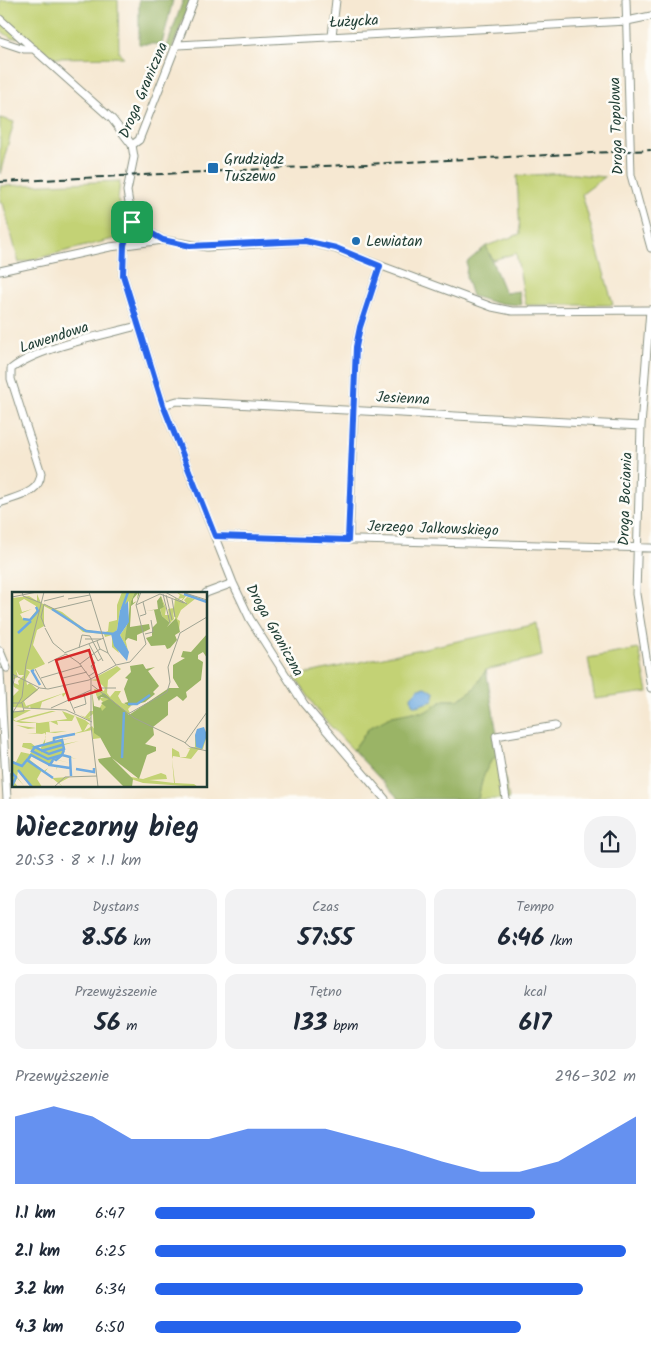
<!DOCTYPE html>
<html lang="pl">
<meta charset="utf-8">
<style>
:root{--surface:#fff;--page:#f2f2f3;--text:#1f2937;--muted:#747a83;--accent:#2563eb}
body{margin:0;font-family:Kalam,sans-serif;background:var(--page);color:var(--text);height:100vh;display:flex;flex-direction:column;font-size:19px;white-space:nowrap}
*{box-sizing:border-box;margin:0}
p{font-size:16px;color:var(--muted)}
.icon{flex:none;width:28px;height:28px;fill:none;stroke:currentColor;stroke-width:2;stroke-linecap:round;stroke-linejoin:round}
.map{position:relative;height:799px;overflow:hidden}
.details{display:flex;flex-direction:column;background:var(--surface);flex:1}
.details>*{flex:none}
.pin{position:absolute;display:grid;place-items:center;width:42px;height:42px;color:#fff;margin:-21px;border-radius:10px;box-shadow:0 2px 8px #0006}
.round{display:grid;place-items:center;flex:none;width:52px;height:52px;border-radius:20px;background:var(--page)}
.summary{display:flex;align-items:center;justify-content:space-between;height:85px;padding:0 15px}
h1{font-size:28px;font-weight:700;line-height:38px}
.metrics{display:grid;grid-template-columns:repeat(3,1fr);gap:8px;height:85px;padding:5px 15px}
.metrics div{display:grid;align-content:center;border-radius:12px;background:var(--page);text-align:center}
.metrics b{font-size:25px;font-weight:700}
.metrics small{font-size:14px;font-weight:400}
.metrics p{font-size:14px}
.chart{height:140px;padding:10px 15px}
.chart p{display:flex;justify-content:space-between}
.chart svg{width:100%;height:90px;margin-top:5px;fill:var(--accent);opacity:.7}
ul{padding:0 15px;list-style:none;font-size:16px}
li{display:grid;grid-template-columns:80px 60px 1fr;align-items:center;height:38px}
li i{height:12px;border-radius:6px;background:var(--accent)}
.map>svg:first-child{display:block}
</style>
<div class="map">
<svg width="651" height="799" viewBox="0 0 651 799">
<rect width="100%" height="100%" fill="#fdfcf7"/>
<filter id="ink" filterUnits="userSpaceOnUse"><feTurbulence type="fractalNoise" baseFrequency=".02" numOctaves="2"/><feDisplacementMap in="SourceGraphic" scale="10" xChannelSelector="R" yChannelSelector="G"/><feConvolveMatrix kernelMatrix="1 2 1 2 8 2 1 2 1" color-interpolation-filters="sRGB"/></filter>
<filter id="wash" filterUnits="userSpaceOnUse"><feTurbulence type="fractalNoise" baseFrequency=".0096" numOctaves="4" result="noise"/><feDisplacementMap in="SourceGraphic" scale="20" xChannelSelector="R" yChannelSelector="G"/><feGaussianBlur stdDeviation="1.12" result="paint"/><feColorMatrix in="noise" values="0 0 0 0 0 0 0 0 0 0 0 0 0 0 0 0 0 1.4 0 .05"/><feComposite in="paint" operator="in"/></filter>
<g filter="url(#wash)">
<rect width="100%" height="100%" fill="#f6e8d2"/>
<!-- green -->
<path fill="#c3d274" stroke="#718854" d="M 0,0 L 118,0 L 119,53 L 124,57 L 54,58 L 27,37 L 11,38 L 0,30 Z
M 0,118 L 14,122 L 0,174 Z
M 564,173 L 605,177 L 582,194 L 613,305 L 526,305 L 516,253 L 493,260 L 486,246 L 520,234 L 517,176 Z
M 120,181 L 118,199 L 123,227 L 121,237 L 19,263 L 3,203 L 0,203 L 0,186 Z
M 537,624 L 542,656 L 486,670 L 474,689 L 458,700 L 444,700 L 426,712 L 413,712 L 369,728 L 353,750 L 321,716 L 295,676 Z
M 639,649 L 648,692 L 595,699 L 588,658 Z
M 500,751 L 509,799 L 478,799 C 482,779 485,765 500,751 Z"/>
<!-- forest -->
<path fill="#9ab466" stroke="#5c784d" d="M 139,0 L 173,0 L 162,44 L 139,44 Z
M 183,0 L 191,0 L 172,49 L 166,49 Z
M 486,246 L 505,293 L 519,291 L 521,305 L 495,303 L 472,296 L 466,277 L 467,262 Z
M 486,670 L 500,751 C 485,765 482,779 478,799 L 399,799 L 353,750 L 369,728 L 392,716 L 413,712 L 425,712 L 444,700 L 458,700 L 474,689 Z"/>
<!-- water -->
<path fill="#6faae0" stroke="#47748a" d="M 426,687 L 435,693 L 433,701 L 416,706 L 412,704 L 411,696 L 419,688 Z"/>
</g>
<g filter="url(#ink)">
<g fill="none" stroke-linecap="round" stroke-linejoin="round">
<!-- minor casing -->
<g stroke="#8a9283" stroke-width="9">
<path id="minor" d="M 626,0 L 631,175 L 651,248
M 0,19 L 112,119 L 132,145 L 134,157 L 127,191 L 132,222 L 124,245 L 123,275 L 163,405 L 233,583 L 250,619 L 304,704 L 385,799
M 332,36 L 336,0
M 0,41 L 24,49 L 34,49
M 178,45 L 627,21 L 651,16
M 132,145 L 139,140 L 194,0
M 132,222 L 163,240
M 0,271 L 110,247 L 163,240 L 207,247 L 305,241 L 336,249 L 492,307 L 512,311 L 651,310
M 650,310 L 641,426 L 636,594 L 651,688
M 163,405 L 177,401 L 641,426
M 0,503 C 17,496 40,494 41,473 L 11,379 L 11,369 C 39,347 101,336 137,326
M 215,536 L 651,548
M 349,540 L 356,347 L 360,327 L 380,266
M 206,593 L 233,583
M 0,651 L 7,668
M 0,672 L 7,799
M 506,799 L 496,736 L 555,726"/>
</g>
<!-- minor -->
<use href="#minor" stroke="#fff" stroke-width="7"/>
<!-- rail -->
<path stroke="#1f3d34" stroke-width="2" stroke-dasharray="8 4" stroke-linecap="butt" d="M 0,182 L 651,150"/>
</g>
</g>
<g fill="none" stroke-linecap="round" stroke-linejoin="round" filter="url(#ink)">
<!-- route casing -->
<g stroke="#fff" stroke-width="10">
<path id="route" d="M 132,222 L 163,240 L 190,246 L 305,241 L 336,248 L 380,266 L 360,327 L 356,347 L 348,540 L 215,536 L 163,405 L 123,275 L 124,245 Z"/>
</g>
<!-- route -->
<use href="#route" stroke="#2563eb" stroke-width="6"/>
</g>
<!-- markers -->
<g fill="#1f6fb2" stroke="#fdfcf7" stroke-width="2">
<rect x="207" y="162" width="12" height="12" rx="2.5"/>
<circle cx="356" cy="241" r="5"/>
</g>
<g text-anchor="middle" stroke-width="5" stroke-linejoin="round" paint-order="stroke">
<!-- street labels -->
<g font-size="15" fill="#1f3d34" stroke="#fdfcf7">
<text transform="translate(354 21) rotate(-3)" y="5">Łużycka</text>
<text transform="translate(143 90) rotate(-67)" y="5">Droga Graniczna</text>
<text transform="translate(616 126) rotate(-92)" y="5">Droga Topolowa</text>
<text transform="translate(54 337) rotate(-18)" y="5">Lawendowa</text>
<text transform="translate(403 398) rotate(3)" y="5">Jesienna</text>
<text transform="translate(625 499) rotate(-88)" y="5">Droga Bociania</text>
<text transform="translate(433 528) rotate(2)" y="5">Jerzego Jalkowskiego</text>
<text transform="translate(275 630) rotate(61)" y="5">Droga Graniczna</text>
</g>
<!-- poi labels -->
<g font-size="15" fill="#1f3d34" stroke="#fdfcf7" text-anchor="start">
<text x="224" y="164">Grudziądz<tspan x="224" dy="17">Tuszewo</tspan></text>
<text x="366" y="246">Lewiatan</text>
</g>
</g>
<!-- overview -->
<g transform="translate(12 592)">
<rect width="195" height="195" fill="#f6e8d2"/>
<path d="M 110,0 L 115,0 L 110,15 L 116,0 L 123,0 L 119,9 L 118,31 L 113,46 L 116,59 L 108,43 L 117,30 L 117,9 L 108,18 L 105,38 L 100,42 L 107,61 L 100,55 L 100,43 L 93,45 L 92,42 L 71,40 L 55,26 L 32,14 L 32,34 L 25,38 L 21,53 L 33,72 L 20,78 L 14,77 L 18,80 L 14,87 L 15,93 L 18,91 L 26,98 L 12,109 L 14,114 L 55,100 L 51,105 L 50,102 L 30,110 L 28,117 L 19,117 L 18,114 L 16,116 L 0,115 L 0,105 L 7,98 L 2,95 L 2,91 L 7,93 L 6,89 L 12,83 L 7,83 L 4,78 L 6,85 L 0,88 L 0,6 L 17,4 L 25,9 L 25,2 L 29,11 L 50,20 L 72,37 L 91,41 L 96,39 L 97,30 L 105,28 L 105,13 ZM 12,7 L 24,14 L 24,19 L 17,28 L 11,27 L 8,22 L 20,17 L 10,20 L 7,10 ZM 164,0 L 174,4 L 170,9 L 175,12 L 172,8 L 175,5 L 183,7 L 169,18 L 165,27 L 168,29 L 167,38 L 161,19 L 162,27 L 158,31 L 150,24 L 148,16 L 152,15 L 148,2 L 154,16 L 153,23 L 157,23 L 156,17 L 162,16 L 163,6 L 169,9 L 171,6 L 166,7 L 168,3 ZM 105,74 L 109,77 L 96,88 L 95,101 L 98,105 L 103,99 L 109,99 L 106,104 L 110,111 L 119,114 L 116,117 L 118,121 L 82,135 L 81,122 L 76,126 L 79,125 L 78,129 L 68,123 L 73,125 L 78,119 L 86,119 L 91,110 L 87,106 L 95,106 L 92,101 L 85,105 L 82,97 L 92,99 L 93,96 L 86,89 L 78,88 L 87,87 L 86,84 ZM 12,118 L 19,118 L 1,127 L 4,129 L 12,126 L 39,119 L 44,119 L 7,129 L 27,131 L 55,127 L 50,119 L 73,128 L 79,133 L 76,132 L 72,139 L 80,134 L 89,146 L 81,147 L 80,138 L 43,146 L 43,149 L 60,146 L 51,148 L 52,152 L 67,149 L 52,153 L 50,163 L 65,167 L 50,164 L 45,168 L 58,171 L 42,167 L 39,172 L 58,177 L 46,174 L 44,178 L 45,174 L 40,174 L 19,164 L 18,168 L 32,179 L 36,176 L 33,180 L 41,186 L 58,185 L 47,191 L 51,195 L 30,178 L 25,187 L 30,195 L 19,195 L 6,179 L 5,185 L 13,195 L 5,186 L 3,191 L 6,195 L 0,195 L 0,169 L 4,170 L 9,160 L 18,162 L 20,158 L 10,155 L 11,151 L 19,151 L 28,158 L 34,145 L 33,141 L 30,142 L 15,141 L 24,141 L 24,136 L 16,137 L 4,133 L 24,136 L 24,131 L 9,131 L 2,129 L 0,127 L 0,120 ZM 63,123 L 70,139 L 33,151 L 34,140 L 43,141 L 55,139 L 38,140 L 37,129 L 46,133 L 45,129 L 60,129 ZM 183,143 L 185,145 L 185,152 L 190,153 L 193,144 L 195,143 L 191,157 L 186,158 L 179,167 L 161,164 L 160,167 L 163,191 L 182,192 L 186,195 L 131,191 L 119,187 L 109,177 L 119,185 L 131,187 L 149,181 L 154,183 L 155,187 L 137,188 L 162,191 L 160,167 L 160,156 L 167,160 L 168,165 L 174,165 L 178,157 L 175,157 L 183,155 Z" fill="#c3d274" fill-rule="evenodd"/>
<path d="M 123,0 L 128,0 L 125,8 L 126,1 L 121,7 L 121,11 L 125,9 L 119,14 L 118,35 L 137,32 L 138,37 L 125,43 L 125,49 L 116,46 L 113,49 L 117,56 L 113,49 L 113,46 L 119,9 ZM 149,4 L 152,15 L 148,17 L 150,24 L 158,31 L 155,35 L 164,26 L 166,31 L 168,40 L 163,43 L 165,48 L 158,56 L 155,57 L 153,53 L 139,54 L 134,46 L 140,44 L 140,36 L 145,31 L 142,18 L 134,19 L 146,17 L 145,9 ZM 195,42 L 195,66 L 191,60 L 186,63 L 186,67 L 191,70 L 189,88 L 174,100 L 175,105 L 171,109 L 165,104 L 156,110 L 156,123 L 141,135 L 142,143 L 133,152 L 144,155 L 144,159 L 135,163 L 127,187 L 100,166 L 121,187 L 120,195 L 112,195 L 87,170 L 86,167 L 99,165 L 88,145 L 82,141 L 80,98 L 82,114 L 89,116 L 90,119 L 94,115 L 89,111 L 97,107 L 89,105 L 87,109 L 85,105 L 92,101 L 117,123 L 157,96 L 167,96 L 161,86 L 161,73 L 173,66 L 169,65 L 171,59 L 179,60 ZM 131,72 L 134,77 L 143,75 L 136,79 L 147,94 L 141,100 L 143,102 L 133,110 L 117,114 L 112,111 L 116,110 L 112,97 L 116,87 L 113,86 L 119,80 L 118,74 Z" fill="#9ab466"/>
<path d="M 116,9 L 117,30 L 108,43 L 117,60 L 115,69 L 102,54 L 99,42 L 105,38 L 108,18 ZM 192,135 L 195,143 L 190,157 L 184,155 L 183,143 L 185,137 Z" fill="#6faae0"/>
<path fill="none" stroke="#6faae0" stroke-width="2.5" d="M 172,2 L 195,10M 40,17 L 74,39 L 102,42M 110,17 L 116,0M 11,27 L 18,28 L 26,19 L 24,15M 6,41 L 19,29M 22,78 L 20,79 L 28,93M 116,112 L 125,112 L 138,103M 50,148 L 52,157 L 37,162 L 23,155 ZM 42,149 L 42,146 L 63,142M 23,155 L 20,159 L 36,167 L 50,163 L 44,168 L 40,166M 52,158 L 50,163 L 58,165 L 59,184M 29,159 L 50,153M 110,166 L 112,120M 16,167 L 19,163 L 38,173M 41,168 L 38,173 L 58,176M 0,170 L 10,174 L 15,168 L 41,186M 64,177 L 82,180 L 82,176M 6,178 L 20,195M 0,181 L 4,185 L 0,194"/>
<path fill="none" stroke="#a0a493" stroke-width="1" d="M 10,0 L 11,4 L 29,11M 77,0 L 96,61 L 104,73M 153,0 L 175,12M 170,0 L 195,8M 151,2 L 158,31M 154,3 L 160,28M 0,5 L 25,0M 56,7 L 78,3M 160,7 L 163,25M 32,9 L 52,4M 124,13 L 148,2 L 172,11M 128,24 L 134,22 L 131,10M 33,35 L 29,25 L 32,12 L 42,17 L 80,8M 33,36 L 41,51 L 52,60M 133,42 L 141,40 L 139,28M 73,47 L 89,47M 85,49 L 88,57 L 96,61M 77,52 L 86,69 L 90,66M 67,56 L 70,43 L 78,44 L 91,69M 52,61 L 92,46M 54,62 L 67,71 L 79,87 L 79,134 L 86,195M 43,67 L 52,92M 36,71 L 54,62M 68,72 L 88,57M 23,77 L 34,97M 0,82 L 28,96 L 36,97 L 77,88 L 104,73 L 118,70 L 134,52 L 124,13 L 129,0M 77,84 L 83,80 L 79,74 L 83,71 L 78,65M 29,86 L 70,74M 51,86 L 75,80M 51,93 L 63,121M 80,93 L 122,126 L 172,150 L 178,155 L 195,159M 88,96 L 104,96M 0,98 L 3,83M 0,111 L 9,111 L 27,96M 12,116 L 54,118 L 80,130M 39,116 L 79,98M 62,116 L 74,112 L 72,101M 1,120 L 12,119 L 10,111M 0,122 L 10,105 L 14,72 L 32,0M 116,122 L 155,100 L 158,90 L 156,75 L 168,41 L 195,25M 173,151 L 195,120M 42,195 L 53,185 L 85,184"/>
<path fill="#d62828" fill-opacity="0.15" stroke="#d62828" stroke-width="2.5" d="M 77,58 L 89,98 L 57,108 L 44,68 Z"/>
<rect width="195" height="195" fill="none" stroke="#1f3d34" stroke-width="2.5"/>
</g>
</svg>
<div class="pin" style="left:132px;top:222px;background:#1e9e55"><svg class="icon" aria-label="arrive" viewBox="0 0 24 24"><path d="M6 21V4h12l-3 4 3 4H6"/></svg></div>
</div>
<section class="details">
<div class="summary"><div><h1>Wieczorny bieg</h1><p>20:53 · 8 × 1.1 km</p></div><a class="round"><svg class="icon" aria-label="share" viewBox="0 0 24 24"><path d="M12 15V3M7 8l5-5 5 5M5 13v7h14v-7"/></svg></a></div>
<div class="metrics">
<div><p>Dystans</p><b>8.56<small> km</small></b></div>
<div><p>Czas</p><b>57:55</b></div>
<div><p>Tempo</p><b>6:46<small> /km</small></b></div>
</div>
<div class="metrics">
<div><p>Przewyższenie</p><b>56<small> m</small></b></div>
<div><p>Tętno</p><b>133<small> bpm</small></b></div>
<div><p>kcal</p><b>617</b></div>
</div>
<div class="chart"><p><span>Przewyższenie</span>296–302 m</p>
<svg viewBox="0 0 160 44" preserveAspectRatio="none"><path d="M0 44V11L10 6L20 11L30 22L40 22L50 22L60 17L70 17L80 17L90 22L100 27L110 33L120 38L130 38L140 33L150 22L160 11V44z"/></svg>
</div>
<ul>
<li><b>1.1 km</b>6:47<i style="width:79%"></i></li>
<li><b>2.1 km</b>6:25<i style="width:98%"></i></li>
<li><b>3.2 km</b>6:34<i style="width:89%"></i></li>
<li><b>4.3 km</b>6:50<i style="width:76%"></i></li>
</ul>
</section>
